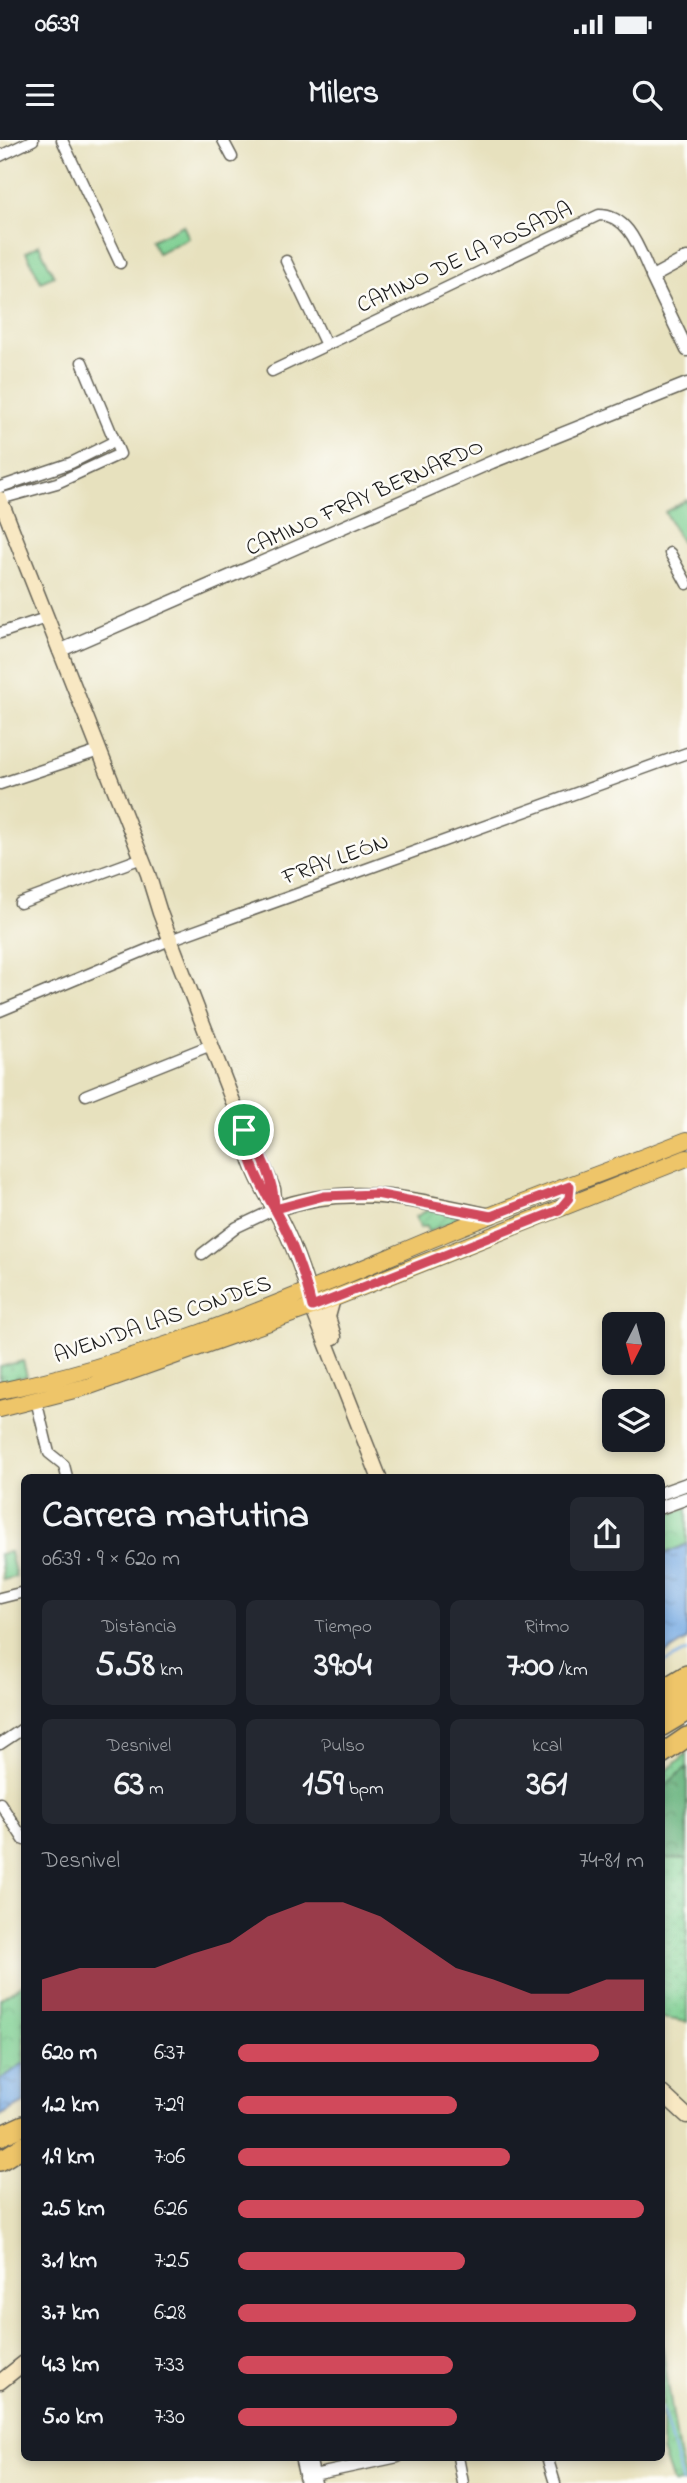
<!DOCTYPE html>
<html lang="es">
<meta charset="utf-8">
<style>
:root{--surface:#171b24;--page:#242831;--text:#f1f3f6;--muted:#9ea1a6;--accent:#d1495b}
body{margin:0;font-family:"Indie Flower",sans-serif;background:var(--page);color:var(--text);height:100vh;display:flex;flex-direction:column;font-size:26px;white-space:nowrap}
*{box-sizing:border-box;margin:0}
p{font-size:23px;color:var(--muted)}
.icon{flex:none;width:38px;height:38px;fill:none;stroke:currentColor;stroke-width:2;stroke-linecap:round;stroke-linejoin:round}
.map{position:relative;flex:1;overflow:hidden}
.drawer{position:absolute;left:21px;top:1334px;width:644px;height:987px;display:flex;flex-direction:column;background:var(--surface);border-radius:10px;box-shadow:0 4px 10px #0003}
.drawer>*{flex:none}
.needle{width:46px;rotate:186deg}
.buttons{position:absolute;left:602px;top:1172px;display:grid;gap:14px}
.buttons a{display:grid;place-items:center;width:63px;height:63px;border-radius:10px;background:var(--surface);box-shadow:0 4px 10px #0003;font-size:35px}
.pin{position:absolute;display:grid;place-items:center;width:60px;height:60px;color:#fff;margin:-30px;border:4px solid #fff;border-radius:50%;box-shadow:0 2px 7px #0007}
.round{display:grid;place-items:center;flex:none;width:74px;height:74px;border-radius:10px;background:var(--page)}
.head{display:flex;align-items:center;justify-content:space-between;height:119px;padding:0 21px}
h1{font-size:38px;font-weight:800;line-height:52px}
.figures{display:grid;grid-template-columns:repeat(3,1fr);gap:10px;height:119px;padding:7px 21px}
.figures div{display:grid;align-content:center;border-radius:10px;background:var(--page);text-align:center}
.figures b{font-size:35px;font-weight:800}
.figures small{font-size:19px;font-weight:400}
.figures p{font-size:19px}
.chart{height:196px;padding:14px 21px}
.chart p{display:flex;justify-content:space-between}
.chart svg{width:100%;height:126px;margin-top:7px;fill:var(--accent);opacity:.7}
ul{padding:0 21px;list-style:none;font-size:23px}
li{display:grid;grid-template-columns:112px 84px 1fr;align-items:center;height:52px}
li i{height:18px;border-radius:9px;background:var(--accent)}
.status{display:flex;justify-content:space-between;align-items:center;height:49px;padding:0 35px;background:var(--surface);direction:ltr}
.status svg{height:19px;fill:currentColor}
header{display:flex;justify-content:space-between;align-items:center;height:91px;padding:0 21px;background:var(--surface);font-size:32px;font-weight:800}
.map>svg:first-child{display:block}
</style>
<div class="status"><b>06:39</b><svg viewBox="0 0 49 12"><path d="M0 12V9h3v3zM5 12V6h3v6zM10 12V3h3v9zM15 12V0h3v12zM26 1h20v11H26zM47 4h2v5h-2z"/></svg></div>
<header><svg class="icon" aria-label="menu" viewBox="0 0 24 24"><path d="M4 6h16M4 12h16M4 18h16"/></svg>Milers<svg class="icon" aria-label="search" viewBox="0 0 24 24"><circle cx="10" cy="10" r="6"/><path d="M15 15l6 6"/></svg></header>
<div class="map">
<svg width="687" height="2343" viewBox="0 0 687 2343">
<defs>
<pattern id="grass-dots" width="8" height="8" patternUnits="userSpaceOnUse" patternTransform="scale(1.75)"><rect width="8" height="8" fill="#7bce90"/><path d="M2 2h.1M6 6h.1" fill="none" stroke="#6ab07c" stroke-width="1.8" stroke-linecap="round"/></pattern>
<pattern id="forest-crowns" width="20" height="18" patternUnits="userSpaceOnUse" patternTransform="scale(1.75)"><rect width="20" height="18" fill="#64b17a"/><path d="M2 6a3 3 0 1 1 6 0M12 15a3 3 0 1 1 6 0" fill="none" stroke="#528f63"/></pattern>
<pattern id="park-crowns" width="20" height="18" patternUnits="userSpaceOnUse" patternTransform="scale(1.75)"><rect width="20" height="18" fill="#7bce90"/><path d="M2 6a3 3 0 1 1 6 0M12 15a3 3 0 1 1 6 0" fill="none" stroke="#6ab07c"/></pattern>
<pattern id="garden-furrows" width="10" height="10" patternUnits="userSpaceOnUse" patternTransform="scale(1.75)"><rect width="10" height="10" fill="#7bce90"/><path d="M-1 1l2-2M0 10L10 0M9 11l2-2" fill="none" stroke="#6ab07c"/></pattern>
<pattern id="water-ripples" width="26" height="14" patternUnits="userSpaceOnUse" patternTransform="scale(1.75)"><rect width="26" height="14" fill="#77aae3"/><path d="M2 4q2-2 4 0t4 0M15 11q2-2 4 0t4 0" fill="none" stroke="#618ab7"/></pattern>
</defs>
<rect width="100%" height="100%" fill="#fdfcf7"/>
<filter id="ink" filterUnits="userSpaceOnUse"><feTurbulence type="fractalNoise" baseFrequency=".0143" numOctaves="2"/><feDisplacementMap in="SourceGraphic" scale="14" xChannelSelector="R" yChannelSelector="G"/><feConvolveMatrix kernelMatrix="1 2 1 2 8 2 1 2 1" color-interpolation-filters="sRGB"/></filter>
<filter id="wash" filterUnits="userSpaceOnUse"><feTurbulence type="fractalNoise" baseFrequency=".00686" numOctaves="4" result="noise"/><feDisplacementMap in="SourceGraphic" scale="28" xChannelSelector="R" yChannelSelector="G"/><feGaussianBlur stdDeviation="1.57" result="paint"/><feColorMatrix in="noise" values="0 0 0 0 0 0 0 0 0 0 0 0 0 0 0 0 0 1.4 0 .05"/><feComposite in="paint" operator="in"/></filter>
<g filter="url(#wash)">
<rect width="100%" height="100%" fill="#e7e1be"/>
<!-- grass -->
<path fill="url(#grass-dots)" stroke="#4c7556" stroke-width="2" d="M 23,1221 L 27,1236 L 0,1242 L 0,1227 Z
M 687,1613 L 687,1882 L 662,1878 L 662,1635 Z"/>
<!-- forest -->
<path fill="url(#forest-crowns)" stroke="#40664b" stroke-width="2" d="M 687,1627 L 687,1719 L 662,1718 L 662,1648 Z"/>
<!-- park -->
<path fill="url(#park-crowns)" stroke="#4c7556" stroke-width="2" d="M 687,1368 L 687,1404 L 662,1415 L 662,1377 Z
M 24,1843 L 24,1959 L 0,1972 L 0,1859 Z
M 662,2206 L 679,2314 L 687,2343 L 673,2343 L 662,2311 Z"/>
<!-- garden -->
<path fill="url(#garden-furrows)" stroke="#4c7556" stroke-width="2" d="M 429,1069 L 457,1076 L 457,1080 L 428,1092 L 426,1086 L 420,1088 L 416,1077 Z"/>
<!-- pitch -->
<path fill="#7bce90" stroke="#4c7556" stroke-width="2" d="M 183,85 L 189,98 L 158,113 L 152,100 Z
M 39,105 L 54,136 L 41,142 L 26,112 Z
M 687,360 L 687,413 L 665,372 Z
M 10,1412 L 16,1437 L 3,1440 L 0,1414 Z"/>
<!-- water -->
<path fill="url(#water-ripples)" stroke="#4a6380" stroke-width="2" d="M 687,1404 L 687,1500 L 662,1516 L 662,1415 Z
M 24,1923 L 24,1963 L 0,1976 L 0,1940 Z"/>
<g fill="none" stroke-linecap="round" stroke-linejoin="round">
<!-- stream -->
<path stroke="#77aae3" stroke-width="2.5" d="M 662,1524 L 687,1511
M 662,2268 L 683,2343"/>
</g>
</g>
<g filter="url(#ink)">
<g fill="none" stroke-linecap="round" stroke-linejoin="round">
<!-- minor casing -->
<g stroke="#636155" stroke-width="13">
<path id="minor" d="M 62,0 L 120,123
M 223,0 L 232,17
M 0,16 L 33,0
M 286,121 L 326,205
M 272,231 L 599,75 C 631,75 640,113 652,137
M 0,347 L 71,323 L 115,301
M 0,359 L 57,343 L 120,314 L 82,222
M 670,413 L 687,444
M 0,493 L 46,478
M 0,644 L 99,611
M 20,763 L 142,718
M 0,871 L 170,800 L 687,613
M 86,955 L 211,905
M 202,1114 L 237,1087 L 275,1069
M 36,1260 L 49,1313 L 64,1325 L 67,1337
M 0,1458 L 24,1452
M 0,1604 L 24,1588
M 0,1663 L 24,1700
M 300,2317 L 306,2343
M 310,2317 L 316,2343
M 458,2317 L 463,2343
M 547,2317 L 555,2343
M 304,2337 L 398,2317"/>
</g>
<!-- tertiary casing -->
<g stroke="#636155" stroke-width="15">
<path id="tertiary" d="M 687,118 L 652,137 L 687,210
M 59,511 L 492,322 L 687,244
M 662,1353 L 687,1344
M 662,1367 L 687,1358"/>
</g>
<!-- secondary casing -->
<g stroke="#636155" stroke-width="17">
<path id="secondary" d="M 0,359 L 148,734 L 160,773 L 244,990 C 247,1020 261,1045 275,1070 C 291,1098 305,1135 312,1167 L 379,1337
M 251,998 L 273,1049 L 275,1069
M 275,1069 C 352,1042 414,1060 491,1076
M 333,1159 L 328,1177 L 334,1197
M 662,1953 L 687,1976
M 0,2242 L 24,2223"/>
</g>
<!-- primary casing -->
<g stroke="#636155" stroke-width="18">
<path id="primary" d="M 0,1251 C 154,1220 300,1154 444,1094 C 524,1061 606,1032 687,1000
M 0,1269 L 90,1246 L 312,1167 L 687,1018"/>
</g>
<!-- motorway casing -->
<g stroke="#636155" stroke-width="22">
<path id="motorway" d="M 662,1550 L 687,1535
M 662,1566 L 687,1551
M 662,1586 L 687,1571
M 662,1614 L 687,1597
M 0,1996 L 24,1985
M 0,2021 L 24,2006"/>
</g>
<!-- minor -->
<use href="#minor" stroke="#fff" stroke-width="10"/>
<!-- tertiary -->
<use href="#tertiary" stroke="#fff" stroke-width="12"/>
<!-- secondary -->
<use href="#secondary" stroke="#f8e8c3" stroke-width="14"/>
<!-- primary -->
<use href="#primary" stroke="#eec569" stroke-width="16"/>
<!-- motorway -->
<use href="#motorway" stroke="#eec569" stroke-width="19"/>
</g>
</g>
<g fill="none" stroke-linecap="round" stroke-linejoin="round" filter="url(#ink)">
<!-- route casing -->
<g stroke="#fff" stroke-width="14">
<path id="route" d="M 244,990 C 247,1020 261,1045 275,1070 C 291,1098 305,1135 312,1167 L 559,1070 L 569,1058 L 570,1046 L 491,1076 L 376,1054 L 324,1056 L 275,1069 C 275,1044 261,1009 244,990"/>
</g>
<!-- route -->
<use href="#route" stroke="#d1495b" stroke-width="9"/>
</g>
<g text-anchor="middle" stroke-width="5" stroke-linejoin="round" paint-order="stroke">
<!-- street labels -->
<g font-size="23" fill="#1c1c1c" stroke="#fdfcf7">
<text transform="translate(464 116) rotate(-25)" y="8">CAMINO DE LA POSADA</text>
<text transform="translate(364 356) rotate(-24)" y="8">CAMINO FRAY BERNARDO</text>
<text transform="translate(335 718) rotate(-20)" y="8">FRAY LEÓN</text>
<text transform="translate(162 1178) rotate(-19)" y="8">AVENIDA LAS CONDES</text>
</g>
</g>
</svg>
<div class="buttons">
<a><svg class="needle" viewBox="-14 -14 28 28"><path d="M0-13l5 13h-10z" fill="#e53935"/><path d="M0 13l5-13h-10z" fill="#9ea1a6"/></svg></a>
<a><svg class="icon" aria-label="layers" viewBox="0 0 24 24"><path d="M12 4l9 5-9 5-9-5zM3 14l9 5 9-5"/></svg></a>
</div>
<div class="pin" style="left:244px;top:990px;background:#1e9e55"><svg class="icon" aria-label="arrive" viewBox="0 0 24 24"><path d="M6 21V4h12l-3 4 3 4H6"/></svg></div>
<section class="drawer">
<div class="head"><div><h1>Carrera matutina</h1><p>06:39 · 9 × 620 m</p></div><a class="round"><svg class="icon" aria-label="share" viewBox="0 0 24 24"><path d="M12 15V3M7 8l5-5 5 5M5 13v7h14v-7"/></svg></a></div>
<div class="figures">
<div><p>Distancia</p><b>5.58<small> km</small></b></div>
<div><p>Tiempo</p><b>39:04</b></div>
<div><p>Ritmo</p><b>7:00<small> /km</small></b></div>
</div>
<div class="figures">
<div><p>Desnivel</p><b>63<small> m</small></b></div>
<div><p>Pulso</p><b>159<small> bpm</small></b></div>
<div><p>kcal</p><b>361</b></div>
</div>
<div class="chart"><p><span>Desnivel</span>74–81 m</p>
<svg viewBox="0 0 160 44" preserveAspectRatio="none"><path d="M0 44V33L10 29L20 29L30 29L40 24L50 20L60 11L70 6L80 6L90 11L100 20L110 29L120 33L130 38L140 38L150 33L160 33V44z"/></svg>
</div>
<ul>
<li><b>620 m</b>6:37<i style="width:89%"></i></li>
<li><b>1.2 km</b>7:29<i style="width:54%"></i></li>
<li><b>1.9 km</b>7:06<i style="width:67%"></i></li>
<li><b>2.5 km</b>6:26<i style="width:100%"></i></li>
<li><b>3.1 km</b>7:25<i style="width:56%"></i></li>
<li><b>3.7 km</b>6:28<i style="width:98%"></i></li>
<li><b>4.3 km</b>7:33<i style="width:53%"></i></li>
<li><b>5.0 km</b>7:30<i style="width:54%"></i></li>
</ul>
</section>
</div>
